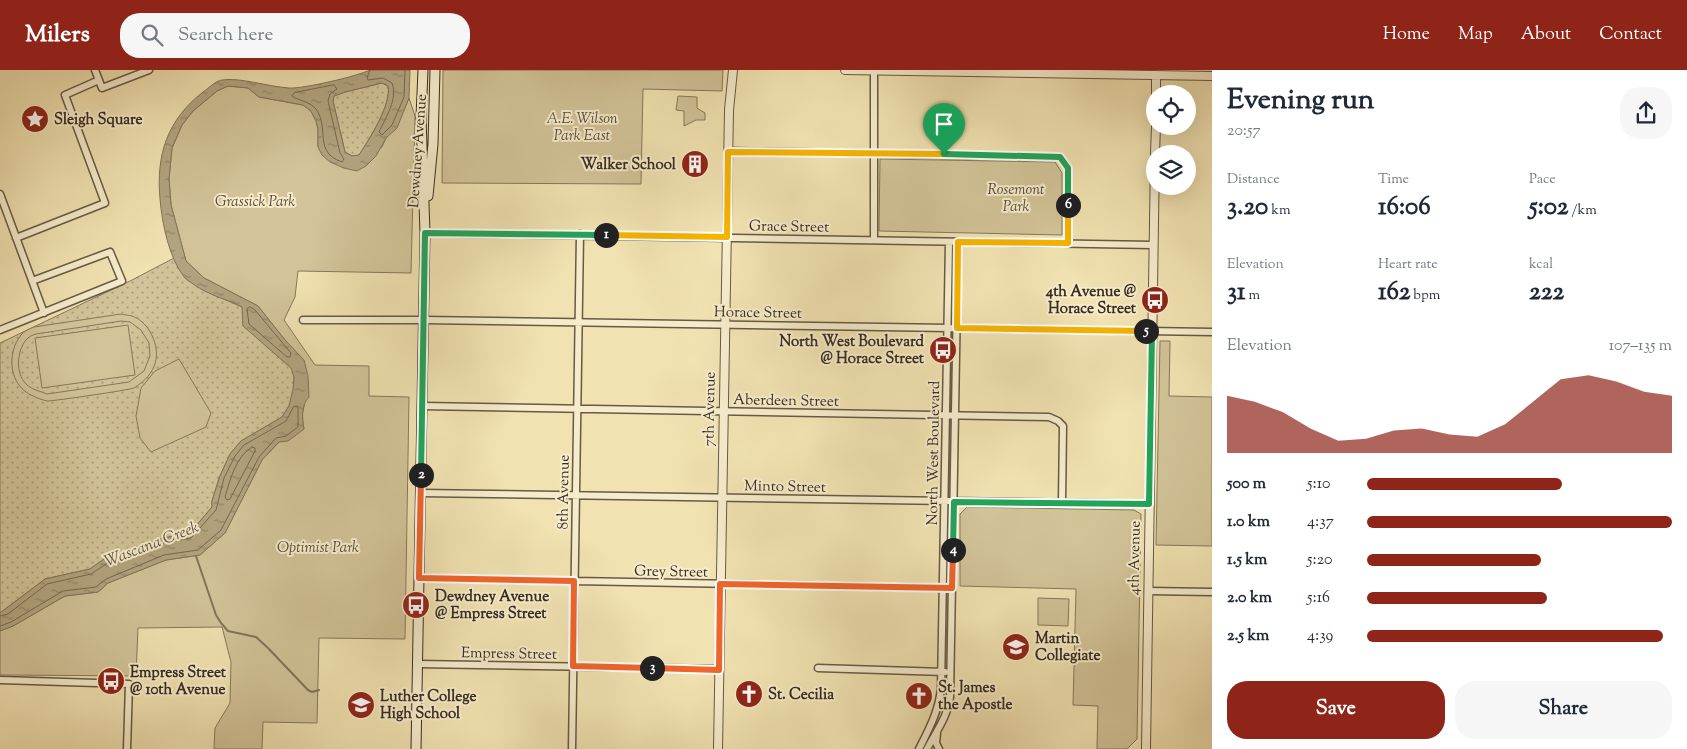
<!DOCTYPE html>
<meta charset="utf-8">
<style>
:root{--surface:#fff;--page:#f6f6f7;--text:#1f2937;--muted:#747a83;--accent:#8f2418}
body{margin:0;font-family:"Sorts Mill Goudy",serif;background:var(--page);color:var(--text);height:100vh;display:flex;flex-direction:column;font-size:19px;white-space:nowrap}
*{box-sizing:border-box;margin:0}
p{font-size:16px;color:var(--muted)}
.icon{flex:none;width:28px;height:28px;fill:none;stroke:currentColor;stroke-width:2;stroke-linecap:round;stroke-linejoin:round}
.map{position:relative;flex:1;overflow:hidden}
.sheet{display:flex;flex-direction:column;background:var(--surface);width:475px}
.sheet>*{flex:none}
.fabs{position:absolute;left:1146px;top:15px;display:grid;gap:10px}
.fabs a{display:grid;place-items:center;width:50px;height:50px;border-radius:50%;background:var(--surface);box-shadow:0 5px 20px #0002;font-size:25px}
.pin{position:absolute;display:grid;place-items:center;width:42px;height:42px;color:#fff;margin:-51px -21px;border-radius:50% 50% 50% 0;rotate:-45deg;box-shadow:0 0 5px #0007}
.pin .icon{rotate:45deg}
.km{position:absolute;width:25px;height:25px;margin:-12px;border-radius:50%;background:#222;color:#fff;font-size:14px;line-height:25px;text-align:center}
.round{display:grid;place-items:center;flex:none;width:52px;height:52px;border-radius:20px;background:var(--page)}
.overview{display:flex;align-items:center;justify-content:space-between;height:85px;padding:0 15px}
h1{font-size:28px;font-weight:700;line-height:38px}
.metrics{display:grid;grid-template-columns:repeat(3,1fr);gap:8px;height:85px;padding:5px 15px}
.metrics div{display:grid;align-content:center}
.metrics b{font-size:25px;font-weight:700}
.metrics small{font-size:14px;font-weight:400}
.metrics p{font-size:14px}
.chart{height:140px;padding:10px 15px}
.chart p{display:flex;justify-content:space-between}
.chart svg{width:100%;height:90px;margin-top:5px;fill:var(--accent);opacity:.7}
.action{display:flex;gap:10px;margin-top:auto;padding:10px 15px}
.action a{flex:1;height:58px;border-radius:20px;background:var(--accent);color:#fff;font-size:20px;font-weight:700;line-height:58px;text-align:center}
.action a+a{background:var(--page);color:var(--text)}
ul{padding:0 15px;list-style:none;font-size:16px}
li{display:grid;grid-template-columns:80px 60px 1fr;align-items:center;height:38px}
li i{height:12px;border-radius:6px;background:var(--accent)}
header{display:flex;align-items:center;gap:30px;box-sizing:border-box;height:70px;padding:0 25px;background:var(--accent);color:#fff}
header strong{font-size:24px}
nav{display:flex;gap:28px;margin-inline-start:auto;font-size:18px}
.search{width:350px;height:45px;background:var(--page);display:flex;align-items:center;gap:12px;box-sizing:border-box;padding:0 18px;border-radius:20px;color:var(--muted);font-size:19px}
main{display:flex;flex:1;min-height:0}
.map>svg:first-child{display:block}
</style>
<header>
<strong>Milers</strong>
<div class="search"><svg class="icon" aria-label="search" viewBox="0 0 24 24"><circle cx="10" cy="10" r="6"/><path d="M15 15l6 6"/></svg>Search here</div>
<nav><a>Home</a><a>Map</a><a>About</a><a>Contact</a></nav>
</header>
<main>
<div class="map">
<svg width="1212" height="679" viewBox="0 0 1212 679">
<defs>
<pattern id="grass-dots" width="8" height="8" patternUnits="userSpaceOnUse" patternTransform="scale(1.25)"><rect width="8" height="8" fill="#d2c398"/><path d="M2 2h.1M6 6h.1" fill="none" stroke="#ab9f7b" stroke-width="1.8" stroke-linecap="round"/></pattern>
<pattern id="water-ripples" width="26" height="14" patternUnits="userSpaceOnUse" patternTransform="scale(1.25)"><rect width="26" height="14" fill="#b2a47f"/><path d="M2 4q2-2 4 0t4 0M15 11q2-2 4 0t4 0" fill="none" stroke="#928667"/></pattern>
</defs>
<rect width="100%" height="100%" fill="#f1e2b1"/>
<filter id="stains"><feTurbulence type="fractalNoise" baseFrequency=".004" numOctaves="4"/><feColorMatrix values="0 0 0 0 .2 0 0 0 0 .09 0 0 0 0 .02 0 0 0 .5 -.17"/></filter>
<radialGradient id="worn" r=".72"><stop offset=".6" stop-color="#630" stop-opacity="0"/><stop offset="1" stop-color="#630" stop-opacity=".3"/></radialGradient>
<!-- grass -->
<path fill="url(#grass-dots)" stroke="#85785c" d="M 382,13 L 388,16 C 392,34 369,69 359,85 L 352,86 L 345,82 L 333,31 L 334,26 L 345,22 Z
M 174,188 L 186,209 L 205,221 L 242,237 L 278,286 L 292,298 L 294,307 L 294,319 L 289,336 L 282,347 L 241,371 L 230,384 L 219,408 L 212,431 L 212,437 L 189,464 L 163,468 L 104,489 L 90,499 L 45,509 L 0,543 L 0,273 L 132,210 Z"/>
<!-- green -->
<path fill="#d2c398" stroke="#85785c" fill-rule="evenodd" d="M 443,0 L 723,0 L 722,21 L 643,19 L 641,114 L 442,113 Z
M 228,16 L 248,18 L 259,27 L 303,35 L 311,41 L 316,51 L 318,59 L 318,77 L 344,98 L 382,77 L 386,68 L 396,58 L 409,28 L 415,46 L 411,203 L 298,201 L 295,227 L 284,250 L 315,295 L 369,296 L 369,326 L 409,327 L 405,569 L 319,568 L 317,653 L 263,652 L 262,679 L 214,679 L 215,658 L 230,633 L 231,592 L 222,557 L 138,558 L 136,606 L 0,605 L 0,561 L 13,556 L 65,526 L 98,522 L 108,513 L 166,490 L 200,485 L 225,463 L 262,390 L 279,372 L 304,359 L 302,346 L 305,331 L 303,290 L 285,270 L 258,236 L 204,208 L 186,191 L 171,135 L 169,109 L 172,78 L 182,55 L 193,41 L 217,21 Z
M 678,26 L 697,27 L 697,38 L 705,43 L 705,50 L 696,50 L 684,56 L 684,41 L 676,40 Z
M 880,89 L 1055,92 L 1062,103 L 1062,165 L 879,161 Z
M 121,244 C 124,245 129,245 132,246 C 139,248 146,255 149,260 C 163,283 157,304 134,318 C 129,320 55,331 47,331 C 43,330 37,328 33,326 C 9,316 6,284 21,265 C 24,261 29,259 34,257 ZM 121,251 L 130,252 L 141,260 L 149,273 L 150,286 L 144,301 L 129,312 L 47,324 C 40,321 32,320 26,314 C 15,303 17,281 26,270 C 28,267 32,265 36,264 Z
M 128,255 L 135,305 L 42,318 L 35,268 Z
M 1160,271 L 1170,271 L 1169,326 L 1212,327 L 1212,476 L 1156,475 Z
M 179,289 L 211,343 L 206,357 L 151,382 L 140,368 L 136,346 L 141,318 L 155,301 Z
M 967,437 L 1134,440 L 1141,444 L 1137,669 L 1127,679 L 1097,679 L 1098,636 L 1073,635 L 1076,519 L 960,516 L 960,444 Z
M 1038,528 L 1069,529 L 1068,556 L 1038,555 Z"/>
<!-- water -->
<path fill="url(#water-ripples)" stroke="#817459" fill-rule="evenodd" d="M 370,0 L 410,0 L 409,28 L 397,58 L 386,68 L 376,86 L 366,96 L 357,101 L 344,98 L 330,92 L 322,85 L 318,77 L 318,59 L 316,51 L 311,41 L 303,35 L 259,27 L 248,18 L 228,16 L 217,21 L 193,41 L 182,55 L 172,78 L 169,109 L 171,135 L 186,191 L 204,208 L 258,236 L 285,270 L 304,290 L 308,306 L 309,327 C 301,335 302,348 304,359 L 288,371 L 279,372 L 262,390 L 225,463 L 200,485 L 166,490 L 108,513 L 98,522 L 65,526 L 13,556 L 0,561 L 0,543 L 45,509 L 90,499 L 104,489 L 163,468 L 189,464 L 212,437 L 212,431 L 220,406 L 230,384 L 241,371 L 282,347 L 289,336 L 293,319 L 294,307 L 291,298 L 243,256 L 242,237 C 230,230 218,228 207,222 C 203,221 187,210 185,208 C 169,189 162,153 160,129 C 156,85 167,50 203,22 C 209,18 215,11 222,10 C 239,7 270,17 289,18 C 303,19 358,6 370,0 ZM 382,13 L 388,16 C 392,34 369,70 359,85 L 352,86 L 345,82 L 333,31 L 334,26 L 345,22 Z"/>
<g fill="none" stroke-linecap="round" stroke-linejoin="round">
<!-- shore -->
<path stroke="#75684f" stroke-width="1" d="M 370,0 L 367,7 L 368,10 L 383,8 L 392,13 C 398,29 386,47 379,62 L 382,65 L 392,55 L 404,27 L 405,0
M 334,15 L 337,19 L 330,24 L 328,31 L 340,83 L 344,89 L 342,92 C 313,82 330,59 316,39 C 309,31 299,31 292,26 L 294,23 Z
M 250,237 L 255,240 L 291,283 L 290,287 L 287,287 L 249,254 L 247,239 Z
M 252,377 L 255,378 L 255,381 L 230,429 L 227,430 L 225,427 C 230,410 236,386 252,377 Z
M 0,546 L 8,544 L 47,514 L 91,504 L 106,494 L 164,473 L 191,468 L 216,440 L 224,408 L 235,386 L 244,375 L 286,351 L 294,336 L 298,337 L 298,357 L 286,366 L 276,368 L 259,387 L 221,460 L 198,480 L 164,485 L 106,509 L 96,517 L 63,521 L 11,552 L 0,556"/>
<!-- stream -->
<path stroke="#817459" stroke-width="2" d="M 196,486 L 216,545 L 221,553 L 228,561 L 256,567 L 268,578 L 308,620 L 312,622 L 319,620"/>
<!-- minor casing -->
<g stroke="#665a44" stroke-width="9">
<path id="minor" d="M 95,0 L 102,18 L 149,0
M 728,81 L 1060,87 L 1068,98 L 1068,173
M 0,124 L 44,243
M 425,163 L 1153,175
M 16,168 L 105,133 L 65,25 L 99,10
M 874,170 L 874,0
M 303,250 L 423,250 L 1212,262
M 0,260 L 122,211 L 110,182 L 32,211
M 422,336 L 1049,347 L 1058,351 L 1063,356 L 1062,432
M 420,423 L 1149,434
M 419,508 L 952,518
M 1148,521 L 1212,522
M 418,594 L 719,599
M 818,598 L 945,602
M 0,610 L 129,614 L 127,679
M 937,663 L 936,673 L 939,679
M 572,679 L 580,164
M 919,679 C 929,659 939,641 941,618 L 949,172
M 927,679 C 936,662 948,646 950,627 L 958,172"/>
</g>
<!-- tertiary casing -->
<g stroke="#665a44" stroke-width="10">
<path id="tertiary" d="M 845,0 L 1212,6
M 1156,24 L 1156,5
M 1155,84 L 1156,56
M 718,679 L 729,40 L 733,0
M 1146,679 L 1155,87"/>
</g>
<!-- secondary casing -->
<g stroke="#382c1f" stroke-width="11">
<path id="secondary" d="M 428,126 L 433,74 L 435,0
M 416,679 L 425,163 L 421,48 L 423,0"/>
</g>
<!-- minor -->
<use href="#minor" stroke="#f6eccc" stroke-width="6"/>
<!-- tertiary -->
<use href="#tertiary" stroke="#f6eccc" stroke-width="8"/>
<!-- secondary -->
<use href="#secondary" stroke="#f6eccc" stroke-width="9"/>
</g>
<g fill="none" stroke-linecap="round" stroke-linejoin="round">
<!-- split-1 casing -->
<g stroke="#fff" stroke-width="10">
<path id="split-1" d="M 606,165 L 727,167 L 728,82 L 944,84"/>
</g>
<!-- split-2 casing -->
<g stroke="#fff" stroke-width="10">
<path id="split-2" d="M 421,405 L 425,163 L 606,165"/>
</g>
<!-- split-3 casing -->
<g stroke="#fff" stroke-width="10">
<path id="split-3" d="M 421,405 L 419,508 L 574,511 L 573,596 L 652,598"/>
</g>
<!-- split-4 casing -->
<g stroke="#fff" stroke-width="10">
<path id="split-4" d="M 652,598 L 719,600 L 720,514 L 952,518 L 953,480"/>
</g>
<!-- split-5 casing -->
<g stroke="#fff" stroke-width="10">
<path id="split-5" d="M 953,480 L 954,432 L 1149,434 L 1152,262 L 1146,261"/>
</g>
<!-- split-6 casing -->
<g stroke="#fff" stroke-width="10">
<path id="split-6" d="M 1068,135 L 1068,173 L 958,172 L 957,258 L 1146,261"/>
</g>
<!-- split-7 casing -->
<g stroke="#fff" stroke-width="10">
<path id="split-7" d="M 944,84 L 1060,87 L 1068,98 L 1068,135"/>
</g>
<!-- split-1 -->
<use href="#split-1" stroke="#f5b400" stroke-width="6"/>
<!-- split-2 -->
<use href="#split-2" stroke="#22a559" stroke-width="6"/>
<!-- split-3 -->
<use href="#split-3" stroke="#f0652b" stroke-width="6"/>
<!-- split-4 -->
<use href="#split-4" stroke="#f0652b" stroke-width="6"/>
<!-- split-5 -->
<use href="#split-5" stroke="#22a559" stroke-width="6"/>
<!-- split-6 -->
<use href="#split-6" stroke="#f5b400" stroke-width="6"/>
<!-- split-7 -->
<use href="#split-7" stroke="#22a559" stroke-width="6"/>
</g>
<!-- icons -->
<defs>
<g id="sight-disc" transform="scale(1.4375)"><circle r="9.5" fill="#8f2418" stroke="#f6eccc"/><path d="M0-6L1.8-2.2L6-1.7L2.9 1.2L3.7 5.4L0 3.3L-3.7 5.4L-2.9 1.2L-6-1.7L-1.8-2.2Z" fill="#fff"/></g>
<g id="building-disc" transform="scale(1.4375)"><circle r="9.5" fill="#8f2418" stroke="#f6eccc"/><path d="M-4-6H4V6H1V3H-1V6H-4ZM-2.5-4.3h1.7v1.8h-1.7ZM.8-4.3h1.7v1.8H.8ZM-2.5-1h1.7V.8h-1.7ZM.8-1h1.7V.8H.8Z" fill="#fff"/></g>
<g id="bus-disc" transform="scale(1.4375)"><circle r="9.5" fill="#8f2418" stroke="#f6eccc"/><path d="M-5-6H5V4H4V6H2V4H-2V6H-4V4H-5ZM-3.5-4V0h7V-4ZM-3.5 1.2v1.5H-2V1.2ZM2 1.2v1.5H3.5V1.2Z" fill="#fff"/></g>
<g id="school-disc" transform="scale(1.4375)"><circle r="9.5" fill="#8f2418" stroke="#f6eccc"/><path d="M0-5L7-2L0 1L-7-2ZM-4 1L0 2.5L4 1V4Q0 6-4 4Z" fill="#fff"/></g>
<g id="church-disc" transform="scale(1.4375)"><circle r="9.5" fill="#8f2418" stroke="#f6eccc"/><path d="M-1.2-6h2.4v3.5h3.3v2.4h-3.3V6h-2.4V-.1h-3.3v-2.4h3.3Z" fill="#fff"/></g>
</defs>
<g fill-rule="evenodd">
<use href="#sight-disc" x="35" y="49"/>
<use href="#building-disc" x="695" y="94"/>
<use href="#bus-disc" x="1155" y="230"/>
<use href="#bus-disc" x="943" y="280"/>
<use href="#bus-disc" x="416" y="535"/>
<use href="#school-disc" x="1016" y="577"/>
<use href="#bus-disc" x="111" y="611"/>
<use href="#church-disc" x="749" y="624"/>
<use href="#church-disc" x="919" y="626"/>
<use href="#school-disc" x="361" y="635"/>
</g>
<g text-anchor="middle" stroke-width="4" stroke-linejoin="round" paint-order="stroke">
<!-- park labels -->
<g font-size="15" font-style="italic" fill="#574a37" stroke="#f6eccc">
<text x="582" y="53">A.E. Wilson<tspan x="582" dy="17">Park East</tspan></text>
<text x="1016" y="124">Rosemont<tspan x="1016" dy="17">Park</tspan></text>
<text x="255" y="136">Grassick Park</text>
<text x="318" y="482">Optimist Park</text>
</g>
<!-- poi labels -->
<g font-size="15" font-weight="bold" fill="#382c1f" stroke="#f6eccc" text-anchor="start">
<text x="54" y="54">Sleigh Square</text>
<text x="676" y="99" text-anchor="end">Walker School</text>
<text x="1136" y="226" text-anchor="end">4th Avenue @<tspan x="1136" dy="17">Horace Street</tspan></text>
<text x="924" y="276" text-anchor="end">North West Boulevard<tspan x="924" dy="17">@ Horace Street</tspan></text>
<text x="435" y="531">Dewdney Avenue<tspan x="435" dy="17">@ Empress Street</tspan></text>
<text x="1035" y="573">Martin<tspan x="1035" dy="17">Collegiate</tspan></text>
<text x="130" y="607">Empress Street<tspan x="130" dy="17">@ 10th Avenue</tspan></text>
<text x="938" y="622">St. James<tspan x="938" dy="17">the Apostle</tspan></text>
<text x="768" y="629">St. Cecilia</text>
<text x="380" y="631">Luther College<tspan x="380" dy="17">High School</tspan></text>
</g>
<!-- street labels -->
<g font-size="15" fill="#382c1f" stroke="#f6eccc">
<text transform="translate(417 81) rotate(-86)" y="5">Dewdney Avenue</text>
<text transform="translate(789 156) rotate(1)" y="5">Grace Street</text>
<text transform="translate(758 242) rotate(1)" y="5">Horace Street</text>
<text transform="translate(786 330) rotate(1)" y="5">Aberdeen Street</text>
<text transform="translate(709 339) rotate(-89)" y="5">7th Avenue</text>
<text transform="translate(933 383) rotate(-89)" y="5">North West Boulevard</text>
<text transform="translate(785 416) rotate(1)" y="5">Minto Street</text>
<text transform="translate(563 422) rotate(-89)" y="5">8th Avenue</text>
<text transform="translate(1134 488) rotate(-89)" y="5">4th Avenue</text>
<text transform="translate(671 501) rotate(1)" y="5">Grey Street</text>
<text transform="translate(509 583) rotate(1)" y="5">Empress Street</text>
</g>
<!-- water labels -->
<g font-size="16" font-style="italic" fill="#5d503c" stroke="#f6eccc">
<text transform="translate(151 473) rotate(-21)" y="6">Wascana Creek</text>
</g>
</g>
<rect width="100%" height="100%" filter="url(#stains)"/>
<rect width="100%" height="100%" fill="url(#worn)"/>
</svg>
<div class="fabs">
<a><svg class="icon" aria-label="locate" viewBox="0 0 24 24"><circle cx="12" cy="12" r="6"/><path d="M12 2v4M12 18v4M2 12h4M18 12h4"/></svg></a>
<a><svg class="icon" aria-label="layers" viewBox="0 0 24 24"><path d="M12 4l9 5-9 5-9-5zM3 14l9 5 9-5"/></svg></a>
</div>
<div class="pin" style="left:944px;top:84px;background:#1e9e55"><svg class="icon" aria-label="arrive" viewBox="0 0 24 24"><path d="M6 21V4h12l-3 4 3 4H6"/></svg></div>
<b class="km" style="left:606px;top:165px">1</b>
<b class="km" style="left:421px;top:405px">2</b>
<b class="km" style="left:652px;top:598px">3</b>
<b class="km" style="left:953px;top:480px">4</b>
<b class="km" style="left:1146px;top:261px">5</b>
<b class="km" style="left:1068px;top:135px">6</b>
</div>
<section class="sheet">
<div class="overview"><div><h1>Evening run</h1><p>20:57</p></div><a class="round"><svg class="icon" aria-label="share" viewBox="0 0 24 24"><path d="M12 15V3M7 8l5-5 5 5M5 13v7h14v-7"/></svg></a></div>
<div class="metrics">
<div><p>Distance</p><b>3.20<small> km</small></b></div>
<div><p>Time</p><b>16:06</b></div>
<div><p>Pace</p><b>5:02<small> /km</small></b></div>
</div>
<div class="metrics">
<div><p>Elevation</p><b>31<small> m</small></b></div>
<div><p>Heart rate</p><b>162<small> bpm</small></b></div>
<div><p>kcal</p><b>222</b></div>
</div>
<div class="chart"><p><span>Elevation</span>107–135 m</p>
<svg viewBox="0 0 160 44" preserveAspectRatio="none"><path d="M0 44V16L10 19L20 24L30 32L40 38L50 37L60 33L70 32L80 35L90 36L100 30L110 19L120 8L130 6L140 9L150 14L160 16V44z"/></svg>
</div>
<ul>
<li><b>500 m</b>5:10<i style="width:64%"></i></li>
<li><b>1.0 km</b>4:37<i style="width:100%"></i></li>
<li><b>1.5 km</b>5:20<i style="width:57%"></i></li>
<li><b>2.0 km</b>5:16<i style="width:59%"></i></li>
<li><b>2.5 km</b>4:39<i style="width:97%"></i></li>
</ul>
<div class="action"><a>Save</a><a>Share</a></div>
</section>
</main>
